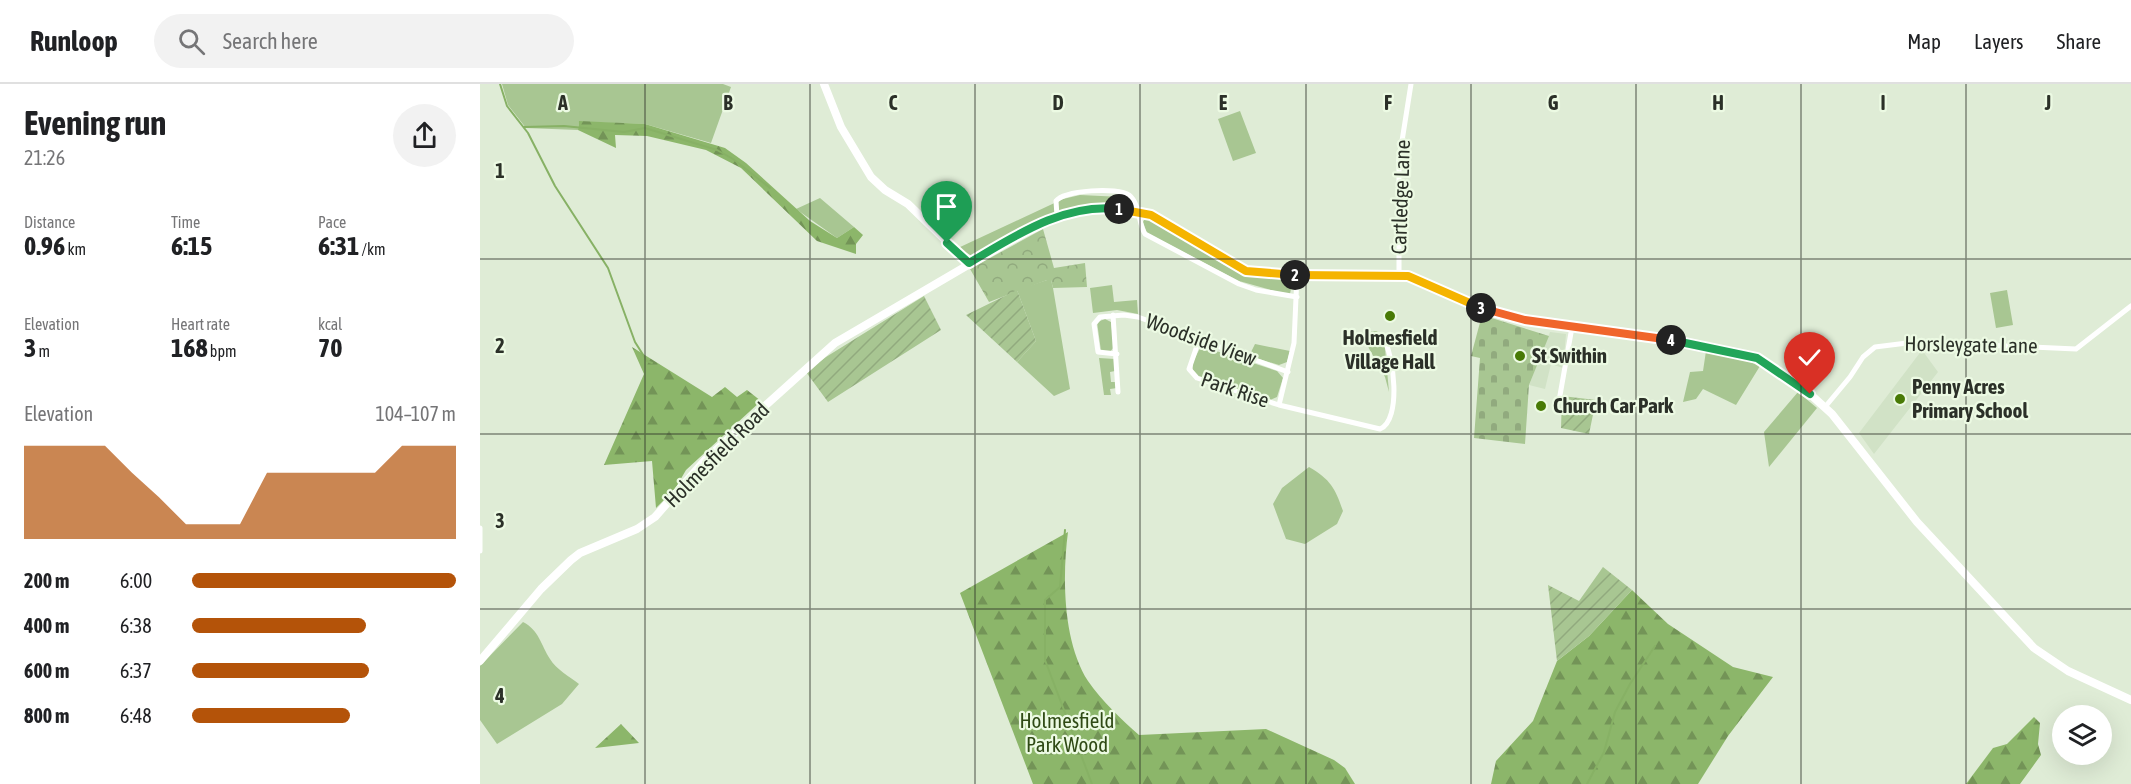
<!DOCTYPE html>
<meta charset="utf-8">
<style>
:root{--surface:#fff;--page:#f2f2f2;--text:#202124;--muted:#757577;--line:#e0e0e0;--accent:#b45309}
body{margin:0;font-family:"Asap Condensed",sans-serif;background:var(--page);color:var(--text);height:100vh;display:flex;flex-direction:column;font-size:22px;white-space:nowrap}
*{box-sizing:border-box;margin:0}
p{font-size:20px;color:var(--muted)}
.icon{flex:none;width:33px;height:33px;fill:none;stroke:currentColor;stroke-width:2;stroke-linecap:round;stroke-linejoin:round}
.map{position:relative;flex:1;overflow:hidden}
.side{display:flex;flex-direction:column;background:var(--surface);width:480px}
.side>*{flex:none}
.tools{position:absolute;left:1572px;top:621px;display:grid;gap:12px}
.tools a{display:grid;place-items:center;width:60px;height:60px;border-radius:50%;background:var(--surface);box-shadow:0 6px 24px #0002;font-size:30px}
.pin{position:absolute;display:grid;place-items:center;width:51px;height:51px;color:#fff;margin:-62px -26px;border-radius:50% 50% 50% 0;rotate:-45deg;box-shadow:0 0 6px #0007}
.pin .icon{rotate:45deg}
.km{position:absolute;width:30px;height:30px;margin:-15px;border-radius:50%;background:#222;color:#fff;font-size:16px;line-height:30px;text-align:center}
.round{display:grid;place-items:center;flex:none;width:63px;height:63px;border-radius:32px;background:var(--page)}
.headline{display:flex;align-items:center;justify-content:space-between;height:102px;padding:0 24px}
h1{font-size:33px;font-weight:700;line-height:45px}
.stats{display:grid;grid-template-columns:repeat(3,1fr);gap:9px;height:102px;padding:6px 24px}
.stats div{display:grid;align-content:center}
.stats b{font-size:26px;font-weight:700}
.stats small{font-size:16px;font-weight:400}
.stats p{font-size:16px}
.chart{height:168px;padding:12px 24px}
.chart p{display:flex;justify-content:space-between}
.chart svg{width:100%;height:108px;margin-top:6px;fill:var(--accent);opacity:.7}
ul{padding:0 24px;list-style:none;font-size:20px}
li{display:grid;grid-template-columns:96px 72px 1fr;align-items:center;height:45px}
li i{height:15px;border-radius:8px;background:var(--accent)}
header{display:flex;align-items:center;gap:36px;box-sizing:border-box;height:84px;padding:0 30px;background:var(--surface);border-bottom:2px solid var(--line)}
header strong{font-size:28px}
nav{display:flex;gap:33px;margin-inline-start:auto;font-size:21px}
.search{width:420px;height:54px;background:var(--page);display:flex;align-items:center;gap:15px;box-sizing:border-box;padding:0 21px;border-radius:33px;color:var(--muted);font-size:22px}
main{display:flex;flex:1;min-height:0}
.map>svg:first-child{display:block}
</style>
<header>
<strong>Runloop</strong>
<div class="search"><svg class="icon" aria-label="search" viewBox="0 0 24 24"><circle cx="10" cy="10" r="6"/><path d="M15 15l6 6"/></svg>Search here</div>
<nav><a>Map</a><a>Layers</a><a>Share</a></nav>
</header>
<main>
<section class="side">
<div class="headline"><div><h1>Evening run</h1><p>21:26</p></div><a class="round"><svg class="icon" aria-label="share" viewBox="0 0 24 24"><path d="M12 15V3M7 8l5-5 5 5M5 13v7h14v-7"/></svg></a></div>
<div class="stats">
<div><p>Distance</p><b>0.96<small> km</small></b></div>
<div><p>Time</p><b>6:15</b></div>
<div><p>Pace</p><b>6:31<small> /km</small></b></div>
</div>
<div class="stats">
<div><p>Elevation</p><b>3<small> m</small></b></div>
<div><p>Heart rate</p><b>168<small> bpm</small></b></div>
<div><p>kcal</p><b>70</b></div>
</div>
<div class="chart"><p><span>Elevation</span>104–107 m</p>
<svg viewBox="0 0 160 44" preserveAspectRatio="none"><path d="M0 44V6L10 6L20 6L30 6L40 17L50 27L60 38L70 38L80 38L90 17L100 17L110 17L120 17L130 17L140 6L150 6L160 6V44z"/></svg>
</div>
<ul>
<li><b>200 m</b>6:00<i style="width:100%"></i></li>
<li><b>400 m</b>6:38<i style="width:66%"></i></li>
<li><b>600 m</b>6:37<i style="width:67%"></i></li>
<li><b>800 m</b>6:48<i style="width:60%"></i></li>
</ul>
</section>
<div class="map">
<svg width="1651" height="700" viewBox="0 0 1651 700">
<defs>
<pattern id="forest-firs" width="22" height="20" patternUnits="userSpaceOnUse" patternTransform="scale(1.5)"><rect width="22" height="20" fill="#8cb66a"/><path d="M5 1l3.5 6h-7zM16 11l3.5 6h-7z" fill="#739457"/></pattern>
<pattern id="cemetery-stones" width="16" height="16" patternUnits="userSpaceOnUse" patternTransform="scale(1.5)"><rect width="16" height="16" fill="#a8c692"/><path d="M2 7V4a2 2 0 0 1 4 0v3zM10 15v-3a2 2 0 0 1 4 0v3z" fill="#91aa7e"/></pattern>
<pattern id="park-crowns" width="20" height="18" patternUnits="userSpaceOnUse" patternTransform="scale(1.5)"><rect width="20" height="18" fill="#a8c692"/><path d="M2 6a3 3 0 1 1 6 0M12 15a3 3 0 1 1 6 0" fill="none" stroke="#91aa7e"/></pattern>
<pattern id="garden-furrows" width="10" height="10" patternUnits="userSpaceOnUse" patternTransform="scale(1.5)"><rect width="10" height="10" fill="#a8c692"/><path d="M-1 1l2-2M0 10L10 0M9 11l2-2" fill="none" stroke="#91aa7e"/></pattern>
</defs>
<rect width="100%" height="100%" fill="#dfecd6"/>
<!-- built -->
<path fill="#d1e2c6" d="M 1070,248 L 1086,250 L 1083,284 L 1071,280 L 1065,305 L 1049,301 Z
M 1442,266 L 1458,288 L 1394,370 L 1379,349 Z"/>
<!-- grass -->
<path fill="#a8c692" d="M 22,0 L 243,0 L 251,3 L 231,59 L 165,40 L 99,38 L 98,46 L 46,44 L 28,21 Z
M 760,27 L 776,69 L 753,77 L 738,35 Z
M 600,111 L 642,113 L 651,121 L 617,120 L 575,129 L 492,172 L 478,164 L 583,115 Z
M 340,114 L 374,143 L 357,154 L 316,125 Z
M 666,133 C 700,146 726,173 758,188 C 775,197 794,190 813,194 L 810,210 L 805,210 L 759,197 L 667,149 L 663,138 Z
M 567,196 L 571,196 L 573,204 L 590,305 L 574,312 L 537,278 L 556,257 L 537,206 Z
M 632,201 L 634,218 L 657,216 L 658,230 L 637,226 L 613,229 L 610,204 Z
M 1527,206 L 1533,241 L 1516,244 L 1510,209 Z
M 625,235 L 631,238 L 634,263 L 629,269 L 621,267 L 617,238 Z
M 897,247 L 905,264 L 909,308 L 905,293 L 882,252 L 881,249 Z
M 775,260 L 810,267 L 807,278 L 799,281 L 769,272 Z
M 721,262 L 797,287 L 803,294 L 797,313 L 790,316 L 719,293 L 713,286 L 713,278 Z
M 1226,267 L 1252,271 L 1280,282 L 1256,321 L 1223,305 L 1216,315 L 1203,318 L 1210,288 L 1223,287 Z
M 619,274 L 635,275 L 635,287 L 630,288 L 631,298 L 636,298 L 637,304 L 630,305 L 631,311 L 624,311 Z
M 1318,308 L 1337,324 L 1289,383 L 1284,348 Z
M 829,383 C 851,396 855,404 863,427 L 857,440 L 825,460 L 806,455 L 793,420 L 802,404 Z
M 43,538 C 59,546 61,561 70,575 C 76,585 90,593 99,600 L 82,620 L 17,660 L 0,636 L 0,582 Z"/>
<!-- forest -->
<path fill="url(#forest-firs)" d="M 99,37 L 165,40 L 245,64 L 266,79 L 330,137 L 357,154 L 374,143 L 383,151 L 376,160 L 376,170 L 337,157 L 261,84 L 226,66 L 167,52 L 135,51 L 136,64 L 98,46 Z
M 152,263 L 232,313 L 245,303 L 257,313 L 267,306 L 281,317 L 206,386 L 195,405 L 176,424 L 172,377 L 124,381 L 164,290 Z
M 588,448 C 582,493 583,558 608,597 C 622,617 641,635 659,651 L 786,645 L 854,676 L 865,684 L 875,700 L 553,700 L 480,509 Z
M 1152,506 L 1188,540 L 1253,583 L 1293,593 L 1248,652 L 1218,700 L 1011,700 L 1016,677 L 1053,637 L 1077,577 L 1109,552 Z
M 1554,633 L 1560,639 L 1558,660 L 1561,671 L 1540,700 L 1486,700 L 1513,664 L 1527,660 Z
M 141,640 L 159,659 L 115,664 Z"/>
<!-- cemetery -->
<path fill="url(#cemetery-stones)" d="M 1002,231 L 1069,252 L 1049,301 L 1045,360 L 994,354 L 1000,274 L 991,272 Z"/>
<!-- park -->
<path fill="url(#park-crowns)" d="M 563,145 L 574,184 L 605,179 L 607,203 L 573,204 L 571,196 L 567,196 L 509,218 L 490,185 Z"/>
<!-- garden -->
<path fill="url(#garden-furrows)" d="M 537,206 L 556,257 L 537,278 L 486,231 Z
M 444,212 L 461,246 L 348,318 L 326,288 L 346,273 Z
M 1082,312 L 1116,316 L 1109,350 L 1081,344 Z
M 1123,483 L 1152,506 L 1109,552 L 1077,577 L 1068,501 L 1099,517 Z"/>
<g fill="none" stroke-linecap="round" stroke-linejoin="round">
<!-- stream -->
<path stroke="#87b165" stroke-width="2" d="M 20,0 L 27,22 L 48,49 L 75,102 L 128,184 L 155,258 L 167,277 L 172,279
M 44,43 L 84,42 L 144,48 L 165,44 L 237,66 L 253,75 L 290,104
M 585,446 L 580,503 L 565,516 L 565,576 L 612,700
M 1107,700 L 1124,668 L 1135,628 L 1150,600 L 1175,562"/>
<!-- street -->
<path stroke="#fff" stroke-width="5" d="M 577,132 L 576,117 C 584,106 638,103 649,111 C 660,120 658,139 665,150 L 759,200 L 776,206 L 817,213
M 919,190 L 919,76 L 931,0
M 633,231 L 638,308
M 719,256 L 709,285 L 717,294 L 799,321 L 900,345 C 922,336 914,270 903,254
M 637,270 L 618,268 L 614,240 L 620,233 L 644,231 L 658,233 L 808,288
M 1079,317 L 1092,243
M 799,321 L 814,259 L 817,191
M 1345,323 L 1370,293 L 1383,273 L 1395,263 L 1435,258 L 1596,265 L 1651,222
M 0,444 L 0,467"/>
<!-- secondary -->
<path stroke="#fff" stroke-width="8" d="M 344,0 L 361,43 L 391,93 L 405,106 L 428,120 L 489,179
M 0,577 L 61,505 L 91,476 L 100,469 L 157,445 L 175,433 L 226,375 L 355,259 L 558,140 L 608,124 L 632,124 L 671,131 L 766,187 L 817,191 L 919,190 L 941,197 L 1020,231 L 1199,257 L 1277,274 L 1330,310 L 1352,330 L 1437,438 L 1554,564 L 1588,587 L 1651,616"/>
</g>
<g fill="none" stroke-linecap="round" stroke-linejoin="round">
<!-- split-1 casing -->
<g stroke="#fff" stroke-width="12">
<path id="split-1" d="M 467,159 L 489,179 C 535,152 583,119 639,125"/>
</g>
<!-- split-2 casing -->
<g stroke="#fff" stroke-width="12">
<path id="split-2" d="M 639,125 L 671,131 L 766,187 L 815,191"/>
</g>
<!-- split-3 casing -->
<g stroke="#fff" stroke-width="12">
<path id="split-3" d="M 815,191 L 928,192 L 1001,224"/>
</g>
<!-- split-4 casing -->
<g stroke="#fff" stroke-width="12">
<path id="split-4" d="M 1001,224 L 1045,236 L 1191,256"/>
</g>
<!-- split-5 casing -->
<g stroke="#fff" stroke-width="12">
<path id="split-5" d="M 1191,256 L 1277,274 L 1330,310"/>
</g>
<!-- split-1 -->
<use href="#split-1" stroke="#22a559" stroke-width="8"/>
<!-- split-2 -->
<use href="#split-2" stroke="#f5b400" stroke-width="8"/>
<!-- split-3 -->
<use href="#split-3" stroke="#f5b400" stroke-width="8"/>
<!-- split-4 -->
<use href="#split-4" stroke="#f0652b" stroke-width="8"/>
<!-- split-5 -->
<use href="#split-5" stroke="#22a559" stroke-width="8"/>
</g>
<!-- grid -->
<path fill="none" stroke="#2b3028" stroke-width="1.5" stroke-opacity="0.55" d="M 165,0 L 165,700M 330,0 L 330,700M 495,0 L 495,700M 660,0 L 660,700M 826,0 L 826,700M 991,0 L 991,700M 1156,0 L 1156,700M 1321,0 L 1321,700M 1486,0 L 1486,700M 0,175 L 1651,175M 0,350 L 1651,350M 0,525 L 1651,525"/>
<!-- markers -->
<g fill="#487a05" stroke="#ecfae3" stroke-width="2">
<circle cx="910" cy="232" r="6"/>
<circle cx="1040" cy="272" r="6"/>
<circle cx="1420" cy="315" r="6"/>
<circle cx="1061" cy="322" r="6"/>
</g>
<g text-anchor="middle" stroke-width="4.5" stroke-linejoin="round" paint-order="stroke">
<!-- street labels -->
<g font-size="21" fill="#2b3028" stroke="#ecfae3">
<text transform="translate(921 113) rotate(-88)" y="7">Cartledge Lane</text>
<text transform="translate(721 256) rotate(20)" y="7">Woodside View</text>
<text transform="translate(1491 261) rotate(1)" y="7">Horsleygate Lane</text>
<text transform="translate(755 306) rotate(19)" y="7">Park Rise</text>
<text transform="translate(237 371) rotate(-45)" y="7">Holmesfield Road</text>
</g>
<!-- poi labels -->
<g font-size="21" font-weight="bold" fill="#2b3028" stroke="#ecfae3" text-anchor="start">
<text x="910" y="261" text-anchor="middle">Holmesfield<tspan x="910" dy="24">Village Hall</tspan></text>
<text x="1052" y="279">St Swithin</text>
<text x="1432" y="310">Penny Acres<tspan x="1432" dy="24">Primary School</tspan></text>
<text x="1073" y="329">Church Car Park</text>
</g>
<!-- park labels -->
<g font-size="21" fill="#2f4a15" stroke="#ecfae3">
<text x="587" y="644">Holmesfield<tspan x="587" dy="24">Park Wood</tspan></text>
</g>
</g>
<g font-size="20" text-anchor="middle" font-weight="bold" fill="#2b3028" stroke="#ecfae3" stroke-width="4.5" stroke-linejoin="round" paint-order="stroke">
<text x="83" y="26">A</text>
<text x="248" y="26">B</text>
<text x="413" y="26">C</text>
<text x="578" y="26">D</text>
<text x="743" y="26">E</text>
<text x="908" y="26">F</text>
<text x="1073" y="26">G</text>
<text x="1238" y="26">H</text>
<text x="1403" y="26">I</text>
<text x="1568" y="26">J</text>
<text x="20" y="94">1</text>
<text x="20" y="269">2</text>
<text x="20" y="444">3</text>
<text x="20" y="619">4</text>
</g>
</svg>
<div class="tools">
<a><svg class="icon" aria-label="layers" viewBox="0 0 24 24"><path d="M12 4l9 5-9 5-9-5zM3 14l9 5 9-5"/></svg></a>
</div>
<div class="pin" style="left:467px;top:159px;background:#1e9e55"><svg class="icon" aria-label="arrive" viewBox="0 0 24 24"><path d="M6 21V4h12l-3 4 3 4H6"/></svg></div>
<div class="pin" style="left:1330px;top:310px;background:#d93025"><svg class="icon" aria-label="check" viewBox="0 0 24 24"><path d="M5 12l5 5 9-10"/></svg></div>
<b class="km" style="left:639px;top:125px">1</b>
<b class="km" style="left:815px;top:191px">2</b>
<b class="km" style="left:1001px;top:224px">3</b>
<b class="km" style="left:1191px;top:256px">4</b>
</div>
</main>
